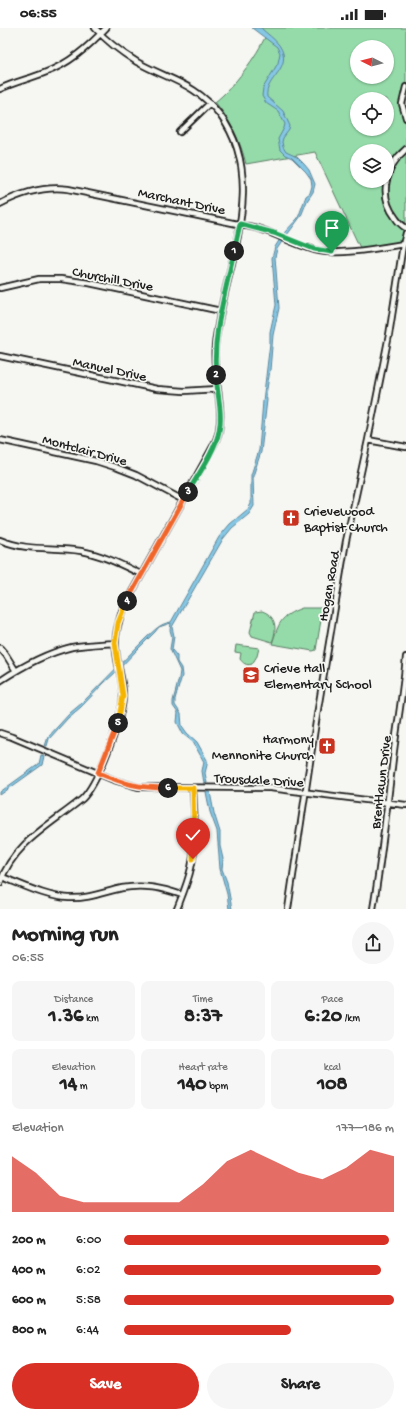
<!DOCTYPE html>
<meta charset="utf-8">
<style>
:root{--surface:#fff;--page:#f6f6f6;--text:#222;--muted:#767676;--accent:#d93025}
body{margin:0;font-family:"Gochi Hand",sans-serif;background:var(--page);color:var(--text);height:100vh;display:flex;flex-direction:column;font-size:15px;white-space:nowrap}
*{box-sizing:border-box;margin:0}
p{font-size:13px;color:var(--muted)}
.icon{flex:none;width:22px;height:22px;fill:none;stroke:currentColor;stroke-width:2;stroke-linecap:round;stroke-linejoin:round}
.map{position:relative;height:881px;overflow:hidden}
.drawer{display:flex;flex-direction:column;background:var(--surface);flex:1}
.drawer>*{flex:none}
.needle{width:26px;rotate:276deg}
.fabs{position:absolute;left:350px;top:12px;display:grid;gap:8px}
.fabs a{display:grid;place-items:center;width:44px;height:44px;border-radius:50%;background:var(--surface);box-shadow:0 1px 3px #0004;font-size:20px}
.pin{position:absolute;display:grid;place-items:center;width:34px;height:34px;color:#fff;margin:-41px -17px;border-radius:50% 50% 50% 0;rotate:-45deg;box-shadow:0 0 4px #0007}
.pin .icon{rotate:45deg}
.km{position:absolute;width:20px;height:20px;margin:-10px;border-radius:50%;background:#222;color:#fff;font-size:11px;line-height:20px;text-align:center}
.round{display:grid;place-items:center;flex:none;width:42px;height:42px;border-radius:21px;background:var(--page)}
.summary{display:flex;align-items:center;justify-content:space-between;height:68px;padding:0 12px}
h1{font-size:22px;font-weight:800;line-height:30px}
.stats{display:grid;grid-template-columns:repeat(3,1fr);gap:6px;height:68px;padding:4px 12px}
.stats div{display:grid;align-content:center;border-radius:8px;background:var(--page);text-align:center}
.stats b{font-size:20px;font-weight:800}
.stats small{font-size:11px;font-weight:400}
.stats p{font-size:11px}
.chart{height:112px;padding:8px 12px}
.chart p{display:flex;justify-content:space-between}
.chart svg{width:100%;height:72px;margin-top:4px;fill:var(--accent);opacity:.7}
.cta{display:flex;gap:8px;margin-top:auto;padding:8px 12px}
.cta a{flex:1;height:46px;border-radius:24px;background:var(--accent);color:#fff;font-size:16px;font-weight:800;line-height:46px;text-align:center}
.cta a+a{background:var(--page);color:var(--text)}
ul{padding:0 12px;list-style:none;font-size:13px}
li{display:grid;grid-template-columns:64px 48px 1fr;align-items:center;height:30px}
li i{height:10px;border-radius:5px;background:var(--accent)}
.status{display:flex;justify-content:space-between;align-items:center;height:28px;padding:0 20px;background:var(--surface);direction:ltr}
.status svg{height:11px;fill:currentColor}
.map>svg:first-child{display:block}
</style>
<div class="status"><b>06:55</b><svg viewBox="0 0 49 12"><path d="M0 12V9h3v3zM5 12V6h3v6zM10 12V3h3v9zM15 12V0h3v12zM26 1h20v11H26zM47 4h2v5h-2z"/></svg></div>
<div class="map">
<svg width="406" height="881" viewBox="0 0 406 881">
<rect width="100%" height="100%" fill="#f6f6f2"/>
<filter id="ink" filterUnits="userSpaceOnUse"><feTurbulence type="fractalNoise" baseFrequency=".025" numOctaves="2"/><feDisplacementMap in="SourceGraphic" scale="8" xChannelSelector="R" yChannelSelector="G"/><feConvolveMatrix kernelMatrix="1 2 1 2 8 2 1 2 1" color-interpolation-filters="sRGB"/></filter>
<g filter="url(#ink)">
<!-- green -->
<path fill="#95dba9" stroke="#587c62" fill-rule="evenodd" d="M 260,0 L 406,0 L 406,216 L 361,222 L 315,124 L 246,136 C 240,112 231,93 215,74 C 233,60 257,28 266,7 ZM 357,19 L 387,19 L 387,49 L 357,49 ZM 357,71 L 387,71 L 387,101 L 357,101 ZM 357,123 L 387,123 L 387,153 L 357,153 Z
M 302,580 L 323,580 L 316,622 L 313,623 L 272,616 C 279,595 280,588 302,580 Z
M 262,583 C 277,588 277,602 272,614 L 252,608 L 250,604 L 255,584 Z
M 236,617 L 259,620 L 257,628 L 252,636 C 246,638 243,635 240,631 L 241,625 L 235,624 Z"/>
<!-- water -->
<path fill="#85c7e5" stroke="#5b8395" d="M 252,0 L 261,0 C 267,6 274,10 279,17 C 295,40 264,50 267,69 L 283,83 L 290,98 L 289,102 L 283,110 L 282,114 L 283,119 L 286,124 L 297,129 L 304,136 L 309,142 L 315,156 L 313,164 L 307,173 L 301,188 L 287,207 L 284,205 L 298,190 L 306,168 L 310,165 L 312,158 L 311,151 L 306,144 L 292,130 L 285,127 L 280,122 L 278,111 L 284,100 L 285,96 L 278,83 L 266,75 L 262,68 L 263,60 L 278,35 L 280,25 L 277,19 Z
M 280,211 L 283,212 L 277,221 L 275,229 L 279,280 L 273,307 L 270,342 L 266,367 L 267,372 L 261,424 L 253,448 L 254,478 L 249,486 L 232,500 L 223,511 L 172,599 L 174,608 L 172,622 L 177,628 L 177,634 L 181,640 L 182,648 L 175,671 L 175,677 L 181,686 L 182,698 L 187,705 L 197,714 L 207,732 L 207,737 L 205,745 L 207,755 L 204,755 L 202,743 L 204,734 L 193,714 L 183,706 L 177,694 L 178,685 L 173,678 L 173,673 L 179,650 L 180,643 L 170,621 L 172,609 L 170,602 L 171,595 L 159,599 L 155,604 L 138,621 L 116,644 L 104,655 L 81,679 L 68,690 L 49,711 L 47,718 L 45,718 L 48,709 L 70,685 L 82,675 L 146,610 C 155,602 159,596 171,594 L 219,509 L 230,496 L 248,481 L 251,476 L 251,447 L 259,422 L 263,373 L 270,315 L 270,304 L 276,277 L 272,230 L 275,219 Z
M 41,727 L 44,728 L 42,737 L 0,767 L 0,764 L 39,736 Z
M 206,764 L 210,764 L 214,785 L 220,804 L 220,818 L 223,831 L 222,841 L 227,854 L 232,881 L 229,881 L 227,866 L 220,841 L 217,803 L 210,784 Z"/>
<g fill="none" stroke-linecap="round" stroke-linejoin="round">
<!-- minor casing -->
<g stroke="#1c1c1c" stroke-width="8">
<path id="minor" d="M 406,59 L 402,76 L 406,90
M 0,61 C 14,54 29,51 44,45 C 69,36 88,19 106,0
M 180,104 L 210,75
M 406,121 C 386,138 378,167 395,189 C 398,194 401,197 406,200
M 0,176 C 21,165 44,158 68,161 L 257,200 C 277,206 295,217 315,222 C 339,228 379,220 404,216
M 0,260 L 39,251 L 61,251 L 89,255 L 221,283
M 0,328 L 157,361 L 184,363 L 217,361
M 0,412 L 96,433 L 118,440 L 136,447 L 183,472
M 368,412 L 406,419
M 0,512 C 29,524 52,518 81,523 C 103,527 122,537 141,546
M 0,620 L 6,627 L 16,643
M 0,653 C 21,639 47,625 72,619 C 86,616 101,616 115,615
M 0,705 L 12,709 L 114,752 L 138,759 L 270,760 L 406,777
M 2,849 C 23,857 46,869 69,870 C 88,871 104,864 122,860 C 144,856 162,860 182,867
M 0,855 C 13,815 52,796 82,771 C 98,756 123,689 123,667 C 123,652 117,637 116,622 C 114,608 119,593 123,580 L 210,424 C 214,417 218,410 219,402 C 224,377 212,345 215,318 C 222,244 271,155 220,87 C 196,55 169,52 137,34 C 121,24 107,14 95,0
M 177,881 C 182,868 188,854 191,840 C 197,814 194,786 193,760
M 288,881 L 317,687 L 346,513 L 368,412 L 389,307 L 403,217 L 406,205
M 373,881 C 381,834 386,786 392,739 C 396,702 403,666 406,629"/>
</g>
<!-- minor -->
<use href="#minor" stroke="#f6f6f2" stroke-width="4.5"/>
</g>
</g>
<g fill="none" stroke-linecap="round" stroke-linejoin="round" filter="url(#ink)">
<!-- split-1 casing -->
<g stroke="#fff" stroke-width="8">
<path id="split-1" d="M 234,223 L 240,196 L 274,205 L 314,221 L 332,224"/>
</g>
<!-- split-2 casing -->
<g stroke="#fff" stroke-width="8">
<path id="split-2" d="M 216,347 C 212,305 226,264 234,223"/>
</g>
<!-- split-3 casing -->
<g stroke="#fff" stroke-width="8">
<path id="split-3" d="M 188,464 C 198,447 216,421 219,403 C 223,385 217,365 216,347"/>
</g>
<!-- split-4 casing -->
<g stroke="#fff" stroke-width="8">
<path id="split-4" d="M 127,573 L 188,464"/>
</g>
<!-- split-5 casing -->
<g stroke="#fff" stroke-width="8">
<path id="split-5" d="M 118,695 L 123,668 L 115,615 L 118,595 L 127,573"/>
</g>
<!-- split-6 casing -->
<g stroke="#fff" stroke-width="8">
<path id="split-6" d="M 118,695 L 98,745 C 125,756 138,760 168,760"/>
</g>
<!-- split-7 casing -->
<g stroke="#fff" stroke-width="8">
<path id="split-7" d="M 168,760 L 193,760 L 194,808 L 193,831"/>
</g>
<!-- split-1 -->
<use href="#split-1" stroke="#22a559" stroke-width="5"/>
<!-- split-2 -->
<use href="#split-2" stroke="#22a559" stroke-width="5"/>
<!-- split-3 -->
<use href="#split-3" stroke="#22a559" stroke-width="5"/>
<!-- split-4 -->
<use href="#split-4" stroke="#f0652b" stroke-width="5"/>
<!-- split-5 -->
<use href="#split-5" stroke="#f5b400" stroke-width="5"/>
<!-- split-6 -->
<use href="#split-6" stroke="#f0652b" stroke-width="5"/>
<!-- split-7 -->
<use href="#split-7" stroke="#f5b400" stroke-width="5"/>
</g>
<!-- icons -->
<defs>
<g id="church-square" transform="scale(0.9)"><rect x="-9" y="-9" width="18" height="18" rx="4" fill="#c8321e" stroke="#f6f6f2"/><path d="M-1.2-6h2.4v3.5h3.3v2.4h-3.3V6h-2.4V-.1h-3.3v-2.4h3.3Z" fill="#fff"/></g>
<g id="school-square" transform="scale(0.9)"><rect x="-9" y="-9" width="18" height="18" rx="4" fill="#c8321e" stroke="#f6f6f2"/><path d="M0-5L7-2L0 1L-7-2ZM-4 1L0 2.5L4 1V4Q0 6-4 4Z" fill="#fff"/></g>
</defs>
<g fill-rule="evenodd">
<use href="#church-square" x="291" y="490"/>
<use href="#school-square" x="251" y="647"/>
<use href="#church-square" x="327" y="718"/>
</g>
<g text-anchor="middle" stroke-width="3.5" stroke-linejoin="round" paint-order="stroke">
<!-- street labels -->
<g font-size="14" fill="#1c1c1c" stroke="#f6f6f2">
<text transform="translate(182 172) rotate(12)" y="5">Marchant Drive</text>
<text transform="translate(113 250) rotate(11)" y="5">Churchill Drive</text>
<text transform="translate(110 340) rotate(12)" y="5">Manuel Drive</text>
<text transform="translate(85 421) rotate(15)" y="5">Montclair Drive</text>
<text transform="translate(328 558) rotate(-80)" y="5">Hogan Road</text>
<text transform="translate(259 751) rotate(3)" y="5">Trousdale Drive</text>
<text transform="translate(380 754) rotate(-83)" y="5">Brentlawn Drive</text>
</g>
<!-- poi labels -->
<g font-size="14" fill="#1c1c1c" stroke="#f6f6f2" text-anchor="start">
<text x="304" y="487">Crievewood<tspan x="304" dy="16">Baptist Church</tspan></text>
<text x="264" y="644">Crieve Hall<tspan x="264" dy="16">Elementary School</tspan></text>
<text x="314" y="715" text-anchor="end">Harmony<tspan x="314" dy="16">Mennonite Church</tspan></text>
</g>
</g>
</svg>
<div class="fabs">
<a><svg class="needle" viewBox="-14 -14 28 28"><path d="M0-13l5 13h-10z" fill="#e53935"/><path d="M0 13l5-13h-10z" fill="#767676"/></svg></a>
<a><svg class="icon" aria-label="locate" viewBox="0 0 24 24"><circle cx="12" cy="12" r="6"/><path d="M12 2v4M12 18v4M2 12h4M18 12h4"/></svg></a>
<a><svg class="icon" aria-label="layers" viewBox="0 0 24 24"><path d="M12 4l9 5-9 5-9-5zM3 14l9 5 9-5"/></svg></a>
</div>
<div class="pin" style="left:332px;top:224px;background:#1e9e55"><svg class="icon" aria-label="arrive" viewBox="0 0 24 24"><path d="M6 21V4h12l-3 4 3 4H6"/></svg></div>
<div class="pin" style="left:193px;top:831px;background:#d93025"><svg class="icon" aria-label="check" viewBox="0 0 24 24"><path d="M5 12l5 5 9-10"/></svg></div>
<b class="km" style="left:234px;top:223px">1</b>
<b class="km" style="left:216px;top:347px">2</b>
<b class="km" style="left:188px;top:464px">3</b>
<b class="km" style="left:127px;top:573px">4</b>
<b class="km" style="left:118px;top:695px">5</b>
<b class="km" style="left:168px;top:760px">6</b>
</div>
<section class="drawer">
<div class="summary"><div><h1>Morning run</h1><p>06:55</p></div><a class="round"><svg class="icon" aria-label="share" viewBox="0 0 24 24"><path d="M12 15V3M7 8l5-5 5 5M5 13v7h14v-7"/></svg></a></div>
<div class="stats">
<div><p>Distance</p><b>1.36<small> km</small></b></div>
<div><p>Time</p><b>8:37</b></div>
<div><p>Pace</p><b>6:20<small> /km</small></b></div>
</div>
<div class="stats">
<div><p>Elevation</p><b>14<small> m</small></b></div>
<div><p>Heart rate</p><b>140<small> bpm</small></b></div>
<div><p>kcal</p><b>108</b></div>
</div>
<div class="chart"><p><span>Elevation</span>177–186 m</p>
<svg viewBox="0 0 160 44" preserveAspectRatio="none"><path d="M0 44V10L10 20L20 34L30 38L40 38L50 38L60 38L70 38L80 27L90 13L100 6L110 13L120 20L130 24L140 17L150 6L160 10V44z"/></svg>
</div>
<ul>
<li><b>200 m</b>6:00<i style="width:98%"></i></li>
<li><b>400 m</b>6:02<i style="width:95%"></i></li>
<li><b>600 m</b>5:58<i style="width:100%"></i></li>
<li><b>800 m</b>6:44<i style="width:62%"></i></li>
</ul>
<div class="cta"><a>Save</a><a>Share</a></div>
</section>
